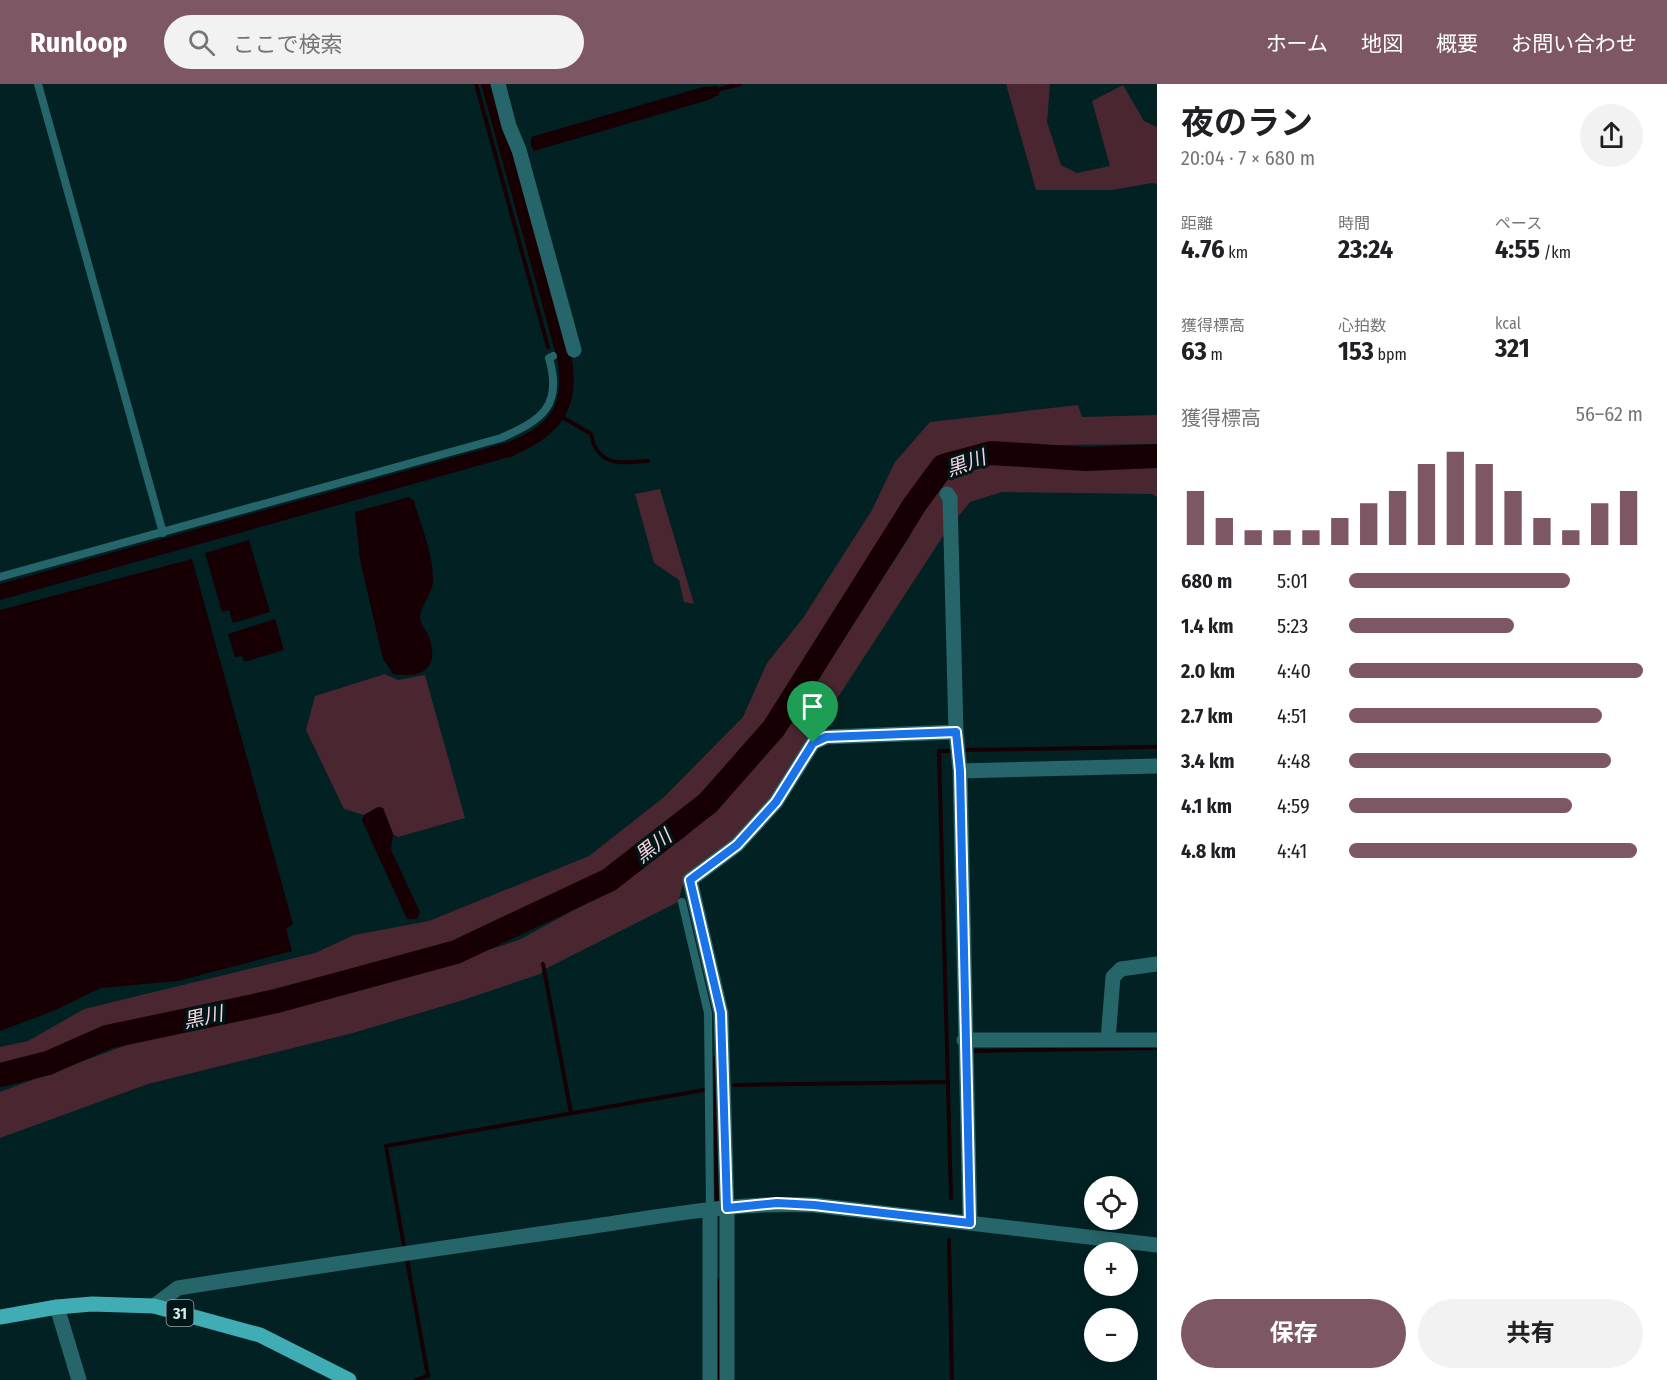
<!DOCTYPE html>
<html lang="ja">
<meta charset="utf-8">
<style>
:root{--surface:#fff;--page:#f2f2f2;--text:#202124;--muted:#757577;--accent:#7e5764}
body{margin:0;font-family:"Fira Sans Condensed","Noto Sans JP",sans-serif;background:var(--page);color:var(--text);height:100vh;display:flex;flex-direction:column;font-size:22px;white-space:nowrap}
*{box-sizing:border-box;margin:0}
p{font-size:20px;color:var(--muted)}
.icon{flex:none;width:33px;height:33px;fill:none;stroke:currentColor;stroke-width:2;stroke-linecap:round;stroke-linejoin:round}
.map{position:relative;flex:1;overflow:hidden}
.details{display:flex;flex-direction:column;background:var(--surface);width:510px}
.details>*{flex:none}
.fabs{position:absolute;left:1084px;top:1092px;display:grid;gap:12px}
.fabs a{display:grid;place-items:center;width:54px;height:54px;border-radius:50%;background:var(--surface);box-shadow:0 3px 15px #0003;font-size:30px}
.pin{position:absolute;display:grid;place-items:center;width:51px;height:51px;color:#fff;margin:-62px -26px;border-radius:50% 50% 50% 0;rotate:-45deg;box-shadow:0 0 6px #0007}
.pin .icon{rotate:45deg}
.round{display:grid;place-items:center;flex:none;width:63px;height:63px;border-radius:32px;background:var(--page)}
.summary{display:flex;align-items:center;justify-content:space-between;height:102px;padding:0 24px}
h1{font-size:33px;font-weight:700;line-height:45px}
.figures{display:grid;grid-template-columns:repeat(3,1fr);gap:9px;height:102px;padding:6px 24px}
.figures div{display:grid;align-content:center}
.figures b{font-size:26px;font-weight:700}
.figures small{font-size:16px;font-weight:400}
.figures p{font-size:16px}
.chart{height:168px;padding:12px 24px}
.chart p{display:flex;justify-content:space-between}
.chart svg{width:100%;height:108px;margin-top:6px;stroke:var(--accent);stroke-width:6}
.button{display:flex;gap:12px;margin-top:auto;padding:12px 24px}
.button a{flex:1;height:69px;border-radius:36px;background:var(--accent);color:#fff;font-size:24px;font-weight:700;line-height:69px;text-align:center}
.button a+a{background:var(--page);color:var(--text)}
ul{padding:0 24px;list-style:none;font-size:20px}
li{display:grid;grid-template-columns:96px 72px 1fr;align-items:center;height:45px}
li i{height:15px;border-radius:8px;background:var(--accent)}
header{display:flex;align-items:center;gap:36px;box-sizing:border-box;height:84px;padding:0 30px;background:var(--accent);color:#fff}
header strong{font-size:28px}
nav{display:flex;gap:33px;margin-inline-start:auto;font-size:21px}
.search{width:420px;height:54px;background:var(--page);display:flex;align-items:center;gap:15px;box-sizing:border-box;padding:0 21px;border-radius:33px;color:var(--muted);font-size:22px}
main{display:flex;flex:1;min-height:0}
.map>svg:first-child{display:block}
</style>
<header>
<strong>Runloop</strong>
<div class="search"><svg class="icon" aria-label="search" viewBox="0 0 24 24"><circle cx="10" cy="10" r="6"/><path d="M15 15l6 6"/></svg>ここで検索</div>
<nav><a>ホーム</a><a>地図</a><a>概要</a><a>お問い合わせ</a></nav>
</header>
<main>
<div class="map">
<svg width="1157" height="1296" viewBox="0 0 1157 1296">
<rect width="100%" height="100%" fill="#022123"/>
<!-- green -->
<path fill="#492630" d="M 1006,0 L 1050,0 L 1047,38 L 1061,81 L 1077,89 L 1110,82 L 1092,17 L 1123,1 L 1144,37 L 1157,43 L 1157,100 L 1152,99 L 1112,106 L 1036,106 Z
M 1078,321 L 1082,333 L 1157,331 L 1157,360 L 980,362 L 944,376 L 920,400 L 901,434 L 784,616 L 699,715 L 629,775 L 585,802 L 444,867 L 377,878 L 146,938 L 96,946 L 39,974 L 0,980 L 0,963 L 28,957 L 84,925 L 315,869 L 354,851 L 429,837 L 589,772 L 664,713 L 743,633 L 767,579 L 803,534 L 872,426 L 895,378 L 930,338 Z
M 1157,376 L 1157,413 L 1152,410 L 1002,408 L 970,418 L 945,449 L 814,650 L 774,714 L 734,757 L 685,794 L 678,818 L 547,884 L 540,890 L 460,917 L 353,949 L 148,1000 L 0,1054 L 0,1008 L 132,959 L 379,901 L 519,856 L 598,813 L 685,753 L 724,715 L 826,582 L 910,452 L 934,405 L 957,385 L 986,377 Z
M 660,405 L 694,520 L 684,518 L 679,496 L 654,479 L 635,410 Z
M 385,590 L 398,596 L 425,591 L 465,734 L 398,753 L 393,750 L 383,724 L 378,723 L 364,731 L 344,725 L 306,646 L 315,612 Z"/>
<!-- water -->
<path fill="#160004" d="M 481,0 L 493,0 L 512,59 L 572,275 C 580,328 559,351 513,372 L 0,516 L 0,500 L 509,358 C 550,341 564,323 558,278 Z
M 717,2 L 720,5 L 719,11 L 705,17 L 534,67 L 531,62 L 531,53 L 703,3 Z
M 409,413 L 414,417 C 421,442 434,471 433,498 C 432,510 421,521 420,532 C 419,540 427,546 429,553 C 440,584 422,595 393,590 L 383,575 L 360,476 L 355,428 Z
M 249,456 L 270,528 L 233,539 L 229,526 L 222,528 L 205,469 Z
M 192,475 L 293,840 L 286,845 L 292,867 L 178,897 L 101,904 L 53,927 L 0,947 L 0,526 Z
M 275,535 L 284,566 L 244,578 L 242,572 L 235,573 L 228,550 Z
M 378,723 L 383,724 L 393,750 L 391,766 L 420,828 L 417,835 L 407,835 L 362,736 L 364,731 Z"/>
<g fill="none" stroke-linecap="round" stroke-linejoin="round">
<!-- stream -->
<path stroke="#160004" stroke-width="4" d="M 476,0 L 548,263
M 717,6 L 740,0
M 559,331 L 591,350 C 597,383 621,379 648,377
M 963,666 L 1157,663
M 543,880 L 571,1029
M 972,967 L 1157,964
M 715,974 L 717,1120
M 734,1001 L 948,998
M 951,1114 L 939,667 L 955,667
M 949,1156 L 952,1296
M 404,1162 L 386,1062 L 704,1006
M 407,1176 L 428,1292 L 416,1296
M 717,1196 L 718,1296"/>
<!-- river -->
<path stroke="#160004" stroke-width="24" d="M 0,991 L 48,979 L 107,953 L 277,917 L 456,868 L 609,796 L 708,719 L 774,644 L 915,420 L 943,382 L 991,369 L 1086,375 L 1157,372"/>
<!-- lane -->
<path stroke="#26656a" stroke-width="8" d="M 38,0 L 163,449
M 0,493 L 501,354 C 542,336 563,322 549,274 L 553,272
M 682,818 L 708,929 L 710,1126"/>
<!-- street -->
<path stroke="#26656a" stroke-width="15" d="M 498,0 L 509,42 L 519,66 L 574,266
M 947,410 L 950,414 L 956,648 L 960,687 L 970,1139
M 960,687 L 1157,682
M 964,956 L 1157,956
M 1108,956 L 1113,893 L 1121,885 L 1157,880
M 710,1126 L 710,1296
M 154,1222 L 178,1204 C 310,1183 442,1164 574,1145 C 653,1134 734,1117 814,1121 L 1157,1161
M 57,1223 L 79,1296
M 727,1296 L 727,1124 L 721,929 L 690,796 L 737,761 L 776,718 L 813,659 L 826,653 L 956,648"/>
<!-- primary -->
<path stroke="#40acb4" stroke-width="15" d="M 0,1233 L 57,1223 L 92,1220 L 154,1222 L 260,1251 L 349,1296"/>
</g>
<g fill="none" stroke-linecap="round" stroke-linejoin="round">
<!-- route casing -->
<g stroke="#fff" stroke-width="12">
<path id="route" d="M 956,648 L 960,687 L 970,1139 L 814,1121 L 777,1119 L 727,1124 L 721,929 L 690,796 L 737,761 L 776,718 L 813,659 L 826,653 Z"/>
</g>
<!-- route -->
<use href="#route" stroke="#1a73e8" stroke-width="8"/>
</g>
<g text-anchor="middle" stroke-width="6" stroke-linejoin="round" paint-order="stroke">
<!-- shield labels -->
<rect fill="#00171a" stroke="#96a9ab" stroke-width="1.5" x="166.5" y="1216" width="27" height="26" rx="4.5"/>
<g font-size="16" font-weight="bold" fill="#d7e7e9">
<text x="180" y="1235">31</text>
</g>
<!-- water labels -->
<g font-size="20" font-style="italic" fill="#fad3dd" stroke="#00171a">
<text transform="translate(966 379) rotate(-19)" y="7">黒川</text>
<text transform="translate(653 762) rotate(-38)" y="7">黒川</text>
<text transform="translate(203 933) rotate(-12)" y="7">黒川</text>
</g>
</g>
</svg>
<div class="fabs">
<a><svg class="icon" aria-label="locate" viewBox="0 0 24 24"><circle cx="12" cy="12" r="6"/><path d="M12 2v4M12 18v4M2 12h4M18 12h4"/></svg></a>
<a>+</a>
<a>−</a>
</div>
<div class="pin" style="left:813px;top:659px;background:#1e9e55"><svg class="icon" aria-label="arrive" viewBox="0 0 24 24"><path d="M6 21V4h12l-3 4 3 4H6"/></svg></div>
</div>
<section class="details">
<div class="summary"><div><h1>夜のラン</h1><p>20:04 · 7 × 680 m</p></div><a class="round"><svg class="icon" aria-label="share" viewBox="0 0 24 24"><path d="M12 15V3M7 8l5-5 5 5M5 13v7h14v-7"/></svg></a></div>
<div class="figures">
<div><p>距離</p><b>4.76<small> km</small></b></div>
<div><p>時間</p><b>23:24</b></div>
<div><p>ペース</p><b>4:55<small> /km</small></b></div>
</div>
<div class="figures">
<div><p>獲得標高</p><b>63<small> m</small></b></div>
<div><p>心拍数</p><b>153<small> bpm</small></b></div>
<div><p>kcal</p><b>321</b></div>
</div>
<div class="chart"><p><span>獲得標高</span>56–62 m</p>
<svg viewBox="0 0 160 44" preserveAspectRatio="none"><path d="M5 44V22M15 44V33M25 44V38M35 44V38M45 44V38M55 44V33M65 44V27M75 44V22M85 44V11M95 44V6M105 44V11M115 44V22M125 44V33M135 44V38M145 44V27M155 44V22"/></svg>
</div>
<ul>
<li><b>680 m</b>5:01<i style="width:75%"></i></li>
<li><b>1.4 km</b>5:23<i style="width:56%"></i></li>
<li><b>2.0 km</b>4:40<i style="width:100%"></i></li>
<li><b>2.7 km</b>4:51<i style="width:86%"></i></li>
<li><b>3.4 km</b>4:48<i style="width:89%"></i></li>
<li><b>4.1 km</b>4:59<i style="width:76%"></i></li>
<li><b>4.8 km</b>4:41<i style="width:98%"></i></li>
</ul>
<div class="button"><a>保存</a><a>共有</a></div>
</section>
</main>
